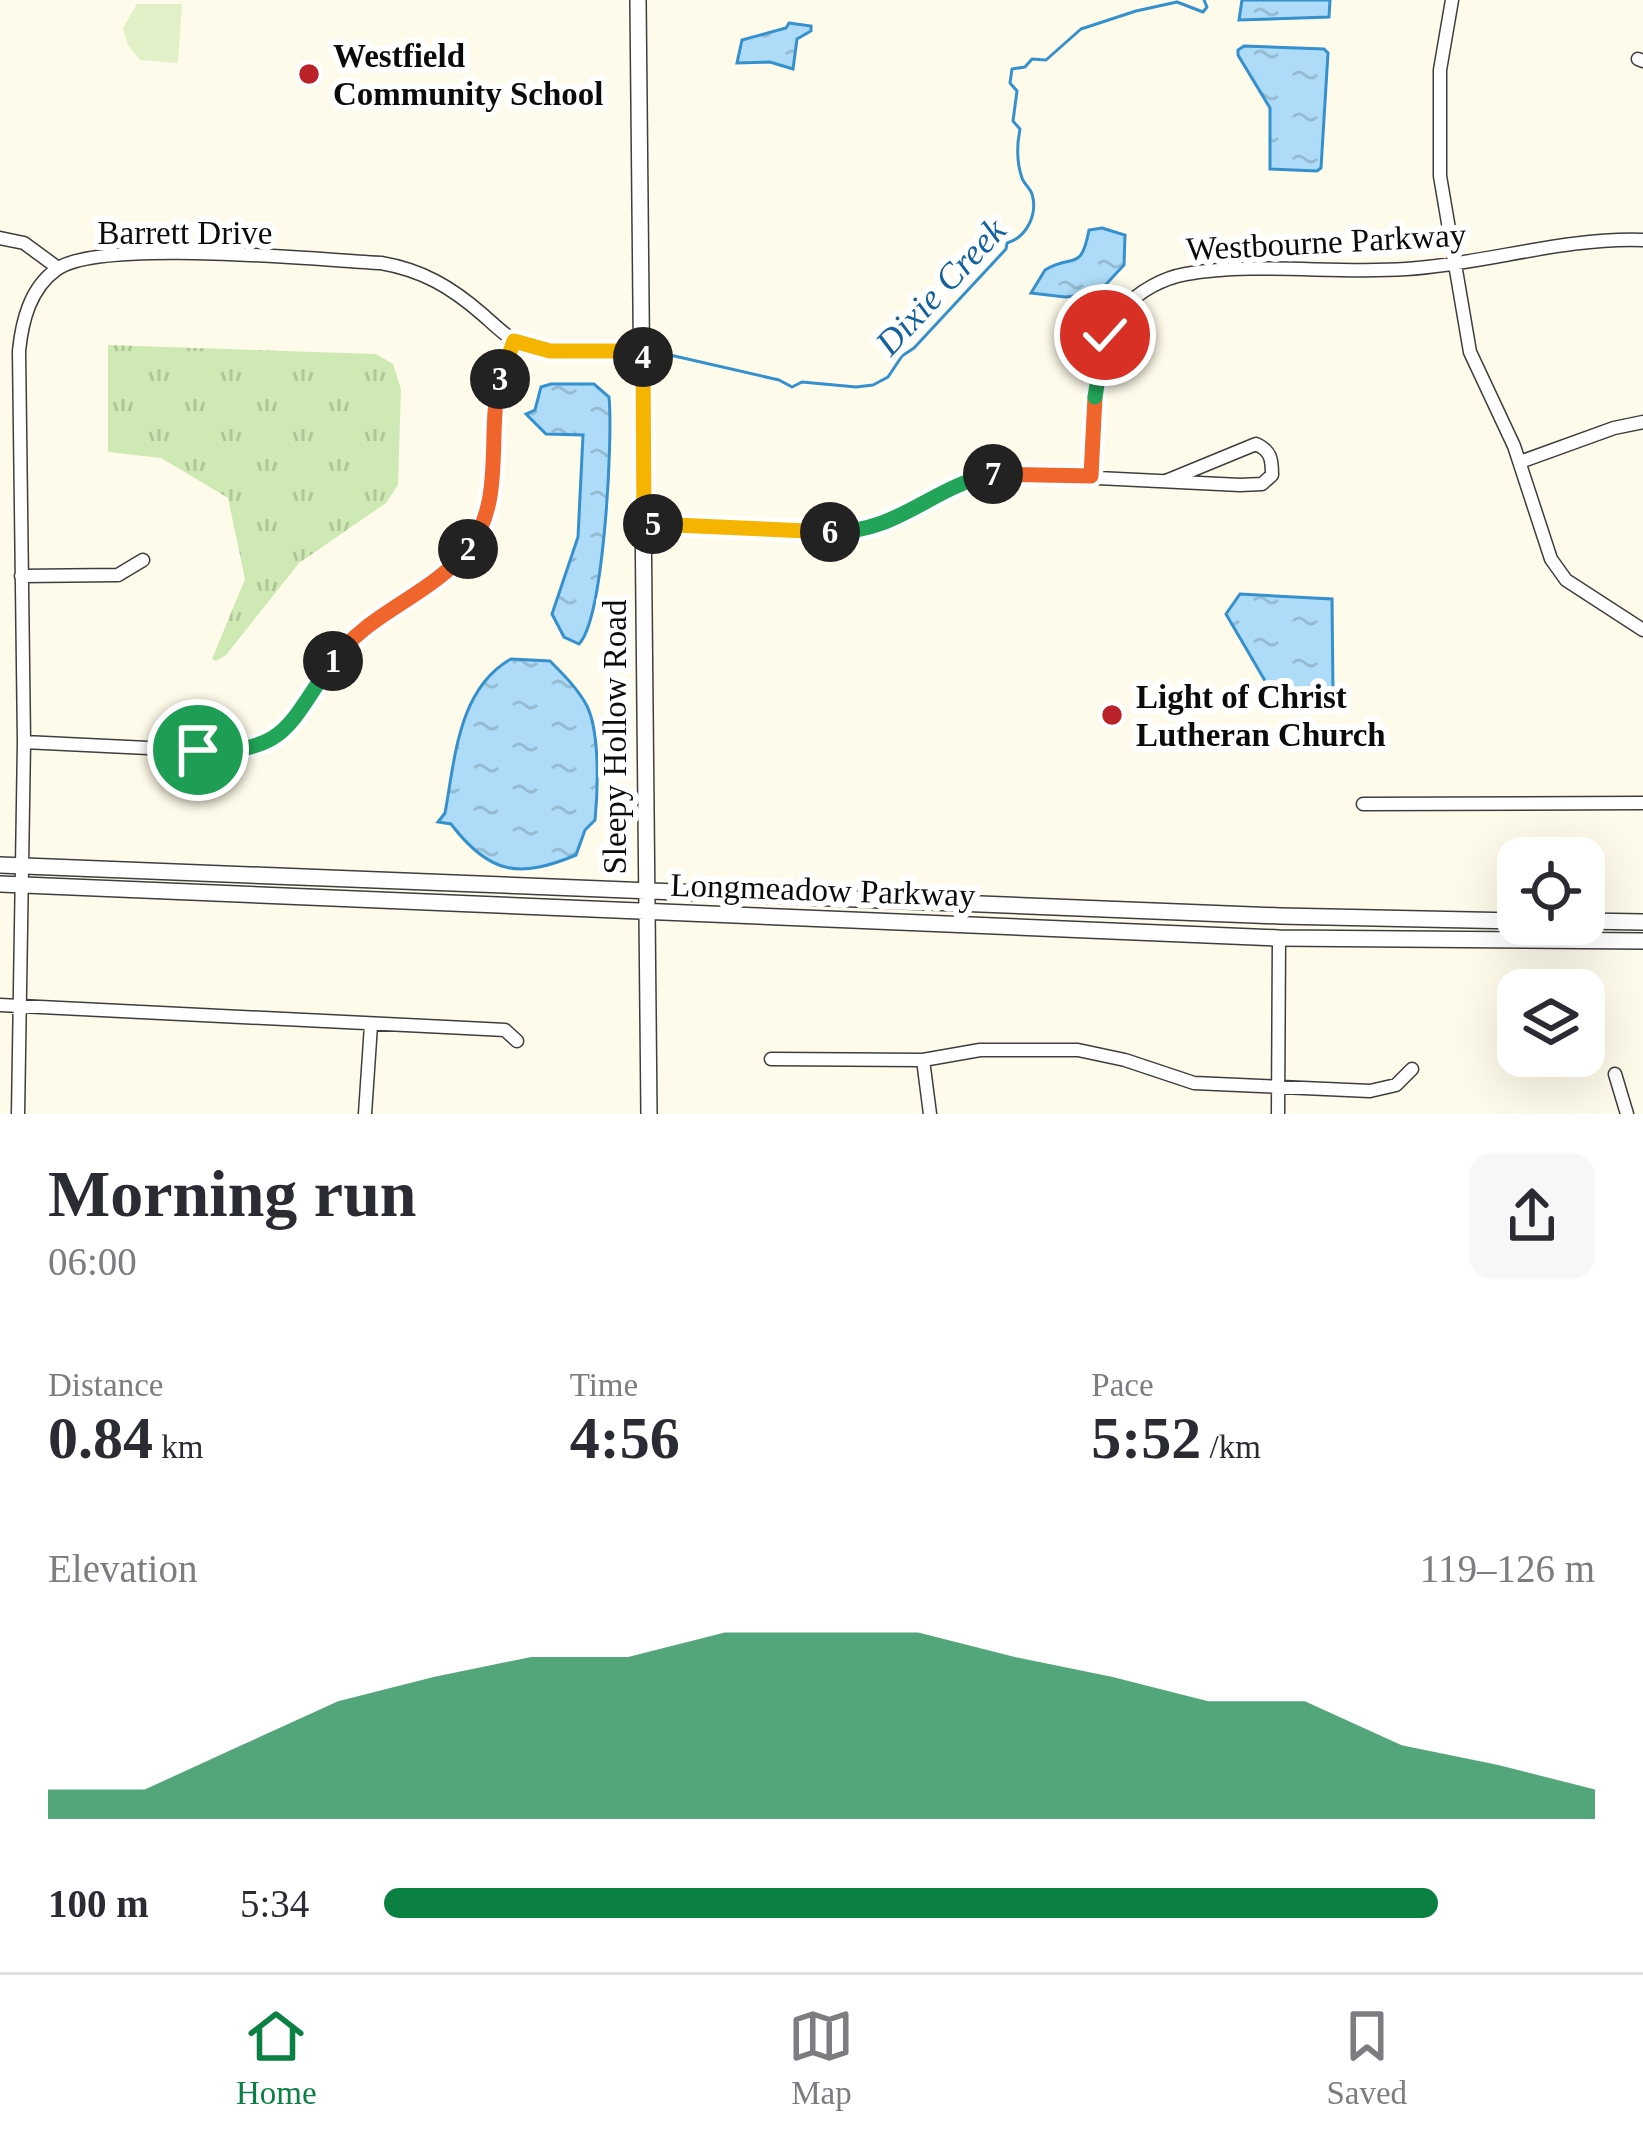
<!DOCTYPE html>
<meta charset="utf-8">
<style>
:root{--surface:#fff;--page:#f7f7f7;--text:#2b2b33;--muted:#7c7c81;--line:#e1e1e2;--accent:#0b8043}
body{margin:0;font-family:Georgia,serif;background:var(--page);color:var(--text);height:100vh;display:flex;flex-direction:column;font-size:45px;white-space:nowrap}
*{box-sizing:border-box;margin:0}
p{font-size:39px;color:var(--muted)}
.icon{flex:none;width:66px;height:66px;fill:none;stroke:currentColor;stroke-width:2;stroke-linecap:round;stroke-linejoin:round}
.map{position:relative;height:1114px;overflow:hidden}
.details{display:flex;flex-direction:column;background:var(--surface);flex:1}
.details>*{flex:none}
.tools{position:absolute;left:1497px;top:837px;display:grid;gap:24px}
.tools a{display:grid;place-items:center;width:108px;height:108px;border-radius:24px;background:var(--surface);box-shadow:0 12px 48px #0002;font-size:60px}
.pin{position:absolute;display:grid;place-items:center;width:102px;height:102px;color:#fff;margin:-51px;border:6px solid #fff;border-radius:50%;box-shadow:0 3px 12px #0007}
.km{position:absolute;width:60px;height:60px;margin:-30px;border-radius:50%;background:#222;color:#fff;font-size:33px;line-height:60px;text-align:center}
.round{display:grid;place-items:center;flex:none;width:126px;height:126px;border-radius:24px;background:var(--page)}
.headline{display:flex;align-items:center;justify-content:space-between;height:204px;padding:0 48px}
h1{font-size:66px;font-weight:600;line-height:90px}
.metrics{display:grid;grid-template-columns:repeat(3,1fr);gap:18px;height:204px;padding:12px 48px}
.metrics div{display:grid;align-content:center}
.metrics b{font-size:60px;font-weight:600}
.metrics small{font-size:33px;font-weight:400}
.metrics p{font-size:33px}
.chart{height:336px;padding:24px 48px}
.chart p{display:flex;justify-content:space-between}
.chart svg{width:100%;height:216px;margin-top:12px;fill:var(--accent);opacity:.7}
ul{padding:0 48px;list-style:none;font-size:39px}
li{display:grid;grid-template-columns:192px 144px 1fr;align-items:center;height:90px}
li i{height:30px;border-radius:15px;background:var(--accent)}
.dock{display:flex;justify-content:space-around;align-items:center;height:168px;border-top:3px solid var(--line);background:var(--surface);font-size:33px;color:var(--muted)}
.dock a{display:grid;justify-items:center;gap:6px}
.dock .current{color:var(--accent)}
.map>svg:first-child{display:block}
</style>
<div class="map">
<svg width="1643" height="1114" viewBox="0 0 1643 1114">
<defs>
<pattern id="grass-tufts" width="24" height="20" patternUnits="userSpaceOnUse" patternTransform="scale(3)"><rect width="24" height="20" fill="#cfe9b4"/><path d="M3 7l-1-3M5 7V3M7 7l1-3M15 17l-1-3M17 17v-4M19 17l1-3" fill="none" stroke="#b0c699"/></pattern>
<pattern id="water-ripples" width="26" height="14" patternUnits="userSpaceOnUse" patternTransform="scale(3)"><rect width="26" height="14" fill="#aedbf7"/><path d="M2 4q2-2 4 0t4 0M15 11q2-2 4 0t4 0" fill="none" stroke="#94bbd2"/></pattern>
</defs>
<rect width="100%" height="100%" fill="#fffbea"/>
<!-- grass -->
<path fill="url(#grass-tufts)" d="M 108,345 L 376,354 L 393,364 L 401,389 L 398,485 L 386,503 L 299,563 L 226,655 L 216,661 L 212,659 L 245,579 L 228,498 L 161,458 L 108,452 Z"/>
<!-- pitch -->
<path fill="#e1f0c6" d="M 137,4 L 182,4 L 178,63 L 140,60 L 128,45 L 123,28 Z"/>
<!-- water -->
<path fill="url(#water-ripples)" stroke="#3590ce" stroke-width="3" d="M 1242,0 L 1330,0 L 1329,17 L 1239,20 Z
M 789,23 L 811,26 L 811,31 L 797,39 L 793,69 L 770,62 L 737,63 L 742,40 L 786,28 Z
M 1244,46 L 1324,49 L 1328,53 L 1321,168 L 1317,171 L 1270,169 L 1270,108 L 1238,55 L 1238,50 Z
M 1102,228 L 1125,235 L 1124,265 L 1097,294 L 1065,297 L 1031,293 L 1045,270 C 1073,253 1081,273 1089,230 Z
M 551,384 L 594,384 L 609,397 C 613,439 604,618 579,644 L 564,637 L 552,614 L 578,537 L 583,435 L 546,434 L 526,414 L 535,410 L 541,387 Z
M 1240,594 L 1332,599 L 1333,691 L 1271,691 L 1226,614 Z
M 511,659 L 550,661 C 564,675 578,689 587,706 C 600,733 598,790 595,820 L 585,830 L 576,855 C 519,879 489,874 451,824 L 438,822 L 445,813 C 455,759 458,689 511,659 Z"/>
<g fill="none" stroke-linecap="round" stroke-linejoin="round">
<!-- stream -->
<path stroke="#3590ce" stroke-width="3" d="M 657,362 L 670,355 L 779,380 L 792,387 L 802,382 L 856,387 L 873,385 L 888,377 L 902,356 L 914,348 L 1006,249 L 1007,243 C 1027,237 1038,214 1032,194 C 1030,188 1024,184 1022,178 C 1016,161 1017,144 1020,129 L 1013,121 L 1017,91 L 1010,83 L 1012,69 L 1025,67 L 1032,59 L 1046,60 L 1081,29 L 1136,11 L 1177,2 L 1203,12 L 1207,7 L 1204,0"/>
<!-- minor casing -->
<g stroke="#3e3e3e" stroke-width="15">
<path id="minor" d="M 1452,0 L 1440,70 L 1440,176 L 1470,352 L 1514,446 L 1551,559 L 1566,580 L 1643,630
M 1638,59 L 1643,61
M 0,238 L 24,243 L 58,268
M 1520,462 L 1614,428 L 1643,422
M 1091,476 C 1094,422 1085,352 1123,309 C 1139,291 1163,278 1186,274 C 1256,262 1335,274 1406,269 C 1485,264 1564,237 1643,240
M 644,524 L 854,532 L 901,518 L 955,486 L 998,473 L 1240,485 L 1262,484 L 1272,475 C 1272,459 1271,451 1256,444 L 1166,481
M 21,576 L 118,575 L 143,560
M 24,742 L 231,752 C 247,749 262,747 275,738 C 311,716 324,666 355,637 C 394,601 458,583 480,530 C 497,488 488,446 494,402 C 497,381 506,361 514,341
M 1363,804 L 1643,803
M 0,1005 L 466,1028 L 505,1030 L 517,1041
M 771,1059 L 923,1060 L 980,1050 L 1078,1050 L 1125,1060 L 1194,1083 L 1370,1091 L 1396,1085 L 1412,1069
M 923,1060 L 930,1114
M 1615,1074 L 1627,1114
M 18,1114 L 24,742 L 19,351 C 22,321 30,288 57,269 C 101,238 318,260 381,263 C 422,270 451,287 482,314 C 496,326 510,341 528,347 C 562,359 607,351 643,351
M 365,1114 L 371,1025
M 1278,1114 L 1279,938"/>
</g>
<!-- tertiary casing -->
<g stroke="#3e3e3e" stroke-width="18">
<path id="tertiary" d="M 638,0 L 649,1114
M 0,865 L 1280,916 L 1518,921
M 0,884 L 1279,938 L 1643,941
M 1584,921 L 1643,922"/>
</g>
<!-- minor -->
<use href="#minor" stroke="#fff" stroke-width="12"/>
<!-- tertiary -->
<use href="#tertiary" stroke="#fff" stroke-width="15"/>
</g>
<g fill="none" stroke-linecap="round" stroke-linejoin="round">
<!-- split-1 casing -->
<g stroke="#fff" stroke-width="24">
<path id="split-1" d="M 198,750 C 287,754 287,726 333,661"/>
</g>
<!-- split-2 casing -->
<g stroke="#fff" stroke-width="24">
<path id="split-2" d="M 333,661 C 368,612 431,596 468,549"/>
</g>
<!-- split-3 casing -->
<g stroke="#fff" stroke-width="24">
<path id="split-3" d="M 468,549 C 506,501 486,434 500,379"/>
</g>
<!-- split-4 casing -->
<g stroke="#fff" stroke-width="24">
<path id="split-4" d="M 500,379 L 514,341 L 550,351 L 643,351 L 643,357"/>
</g>
<!-- split-5 casing -->
<g stroke="#fff" stroke-width="24">
<path id="split-5" d="M 643,357 L 644,524 L 653,524"/>
</g>
<!-- split-6 casing -->
<g stroke="#fff" stroke-width="24">
<path id="split-6" d="M 653,524 L 830,532"/>
</g>
<!-- split-7 casing -->
<g stroke="#fff" stroke-width="24">
<path id="split-7" d="M 830,532 C 898,533 931,487 993,474"/>
</g>
<!-- split-8 casing -->
<g stroke="#fff" stroke-width="24">
<path id="split-8" d="M 993,474 L 1091,476 L 1095,397"/>
</g>
<!-- split-9 casing -->
<g stroke="#fff" stroke-width="24">
<path id="split-9" d="M 1095,397 L 1105,335"/>
</g>
<!-- split-1 -->
<use href="#split-1" stroke="#22a559" stroke-width="15"/>
<!-- split-2 -->
<use href="#split-2" stroke="#f0652b" stroke-width="15"/>
<!-- split-3 -->
<use href="#split-3" stroke="#f0652b" stroke-width="15"/>
<!-- split-4 -->
<use href="#split-4" stroke="#f5b400" stroke-width="15"/>
<!-- split-5 -->
<use href="#split-5" stroke="#f5b400" stroke-width="15"/>
<!-- split-6 -->
<use href="#split-6" stroke="#f5b400" stroke-width="15"/>
<!-- split-7 -->
<use href="#split-7" stroke="#22a559" stroke-width="15"/>
<!-- split-8 -->
<use href="#split-8" stroke="#f0652b" stroke-width="15"/>
<!-- split-9 -->
<use href="#split-9" stroke="#22a559" stroke-width="15"/>
</g>
<!-- markers -->
<g fill="#bc2329" stroke="#fff" stroke-width="4.5">
<circle cx="309" cy="74" r="12"/>
<circle cx="1112" cy="715" r="12"/>
</g>
<g text-anchor="middle" stroke-width="12" stroke-linejoin="round" paint-order="stroke">
<!-- poi labels -->
<g font-size="33" font-weight="bold" fill="#0b0b0b" stroke="#fff" text-anchor="start">
<text x="333" y="67">Westfield<tspan x="333" dy="38">Community School</tspan></text>
<text x="1136" y="708">Light of Christ<tspan x="1136" dy="38">Lutheran Church</tspan></text>
</g>
<!-- street labels -->
<g font-size="33" fill="#0b0b0b" stroke="#fff">
<text x="185" y="244">Barrett Drive</text>
<text transform="translate(1326 241) rotate(-3)" y="12">Westbourne Parkway</text>
<text transform="translate(614 737) rotate(-90)" y="12">Sleepy Hollow Road</text>
<text transform="translate(823 889) rotate(2)" y="12">Longmeadow Parkway</text>
</g>
<!-- water labels -->
<g font-size="36" font-style="italic" fill="#14619e" stroke="#fff">
<text transform="translate(940 286) rotate(-47)" y="13">Dixie Creek</text>
</g>
</g>
</svg>
<div class="tools">
<a><svg class="icon" aria-label="locate" viewBox="0 0 24 24"><circle cx="12" cy="12" r="6"/><path d="M12 2v4M12 18v4M2 12h4M18 12h4"/></svg></a>
<a><svg class="icon" aria-label="layers" viewBox="0 0 24 24"><path d="M12 4l9 5-9 5-9-5zM3 14l9 5 9-5"/></svg></a>
</div>
<div class="pin" style="left:198px;top:750px;background:#1e9e55"><svg class="icon" aria-label="arrive" viewBox="0 0 24 24"><path d="M6 21V4h12l-3 4 3 4H6"/></svg></div>
<div class="pin" style="left:1105px;top:335px;background:#d93025"><svg class="icon" aria-label="check" viewBox="0 0 24 24"><path d="M5 12l5 5 9-10"/></svg></div>
<b class="km" style="left:333px;top:661px">1</b>
<b class="km" style="left:468px;top:549px">2</b>
<b class="km" style="left:500px;top:379px">3</b>
<b class="km" style="left:643px;top:357px">4</b>
<b class="km" style="left:653px;top:524px">5</b>
<b class="km" style="left:830px;top:532px">6</b>
<b class="km" style="left:993px;top:474px">7</b>
</div>
<section class="details">
<div class="headline"><div><h1>Morning run</h1><p>06:00</p></div><a class="round"><svg class="icon" aria-label="share" viewBox="0 0 24 24"><path d="M12 15V3M7 8l5-5 5 5M5 13v7h14v-7"/></svg></a></div>
<div class="metrics">
<div><p>Distance</p><b>0.84<small> km</small></b></div>
<div><p>Time</p><b>4:56</b></div>
<div><p>Pace</p><b>5:52<small> /km</small></b></div>
</div>
<div class="chart"><p><span>Elevation</span>119–126 m</p>
<svg viewBox="0 0 160 44" preserveAspectRatio="none"><path d="M0 44V38L10 38L20 29L30 20L40 15L50 11L60 11L70 6L80 6L90 6L100 11L110 15L120 20L130 20L140 29L150 33L160 38V44z"/></svg>
</div>
<ul>
<li><b>100 m</b>5:34<i style="width:87%"></i></li>
</ul>
</section>
<nav class="dock">
<a class="current"><svg class="icon" aria-label="home" viewBox="0 0 24 24"><path d="M3 11l9-7 9 7M6 9v11h12V9"/></svg>Home</a>
<a><svg class="icon" aria-label="map" viewBox="0 0 24 24"><path d="M3 6l6-2 6 2 6-2v14l-6 2-6-2-6 2zM9 4v14M15 6v14"/></svg>Map</a>
<a><svg class="icon" aria-label="saved" viewBox="0 0 24 24"><path d="M7 4h10v16l-5-4-5 4z"/></svg>Saved</a>
</nav>
